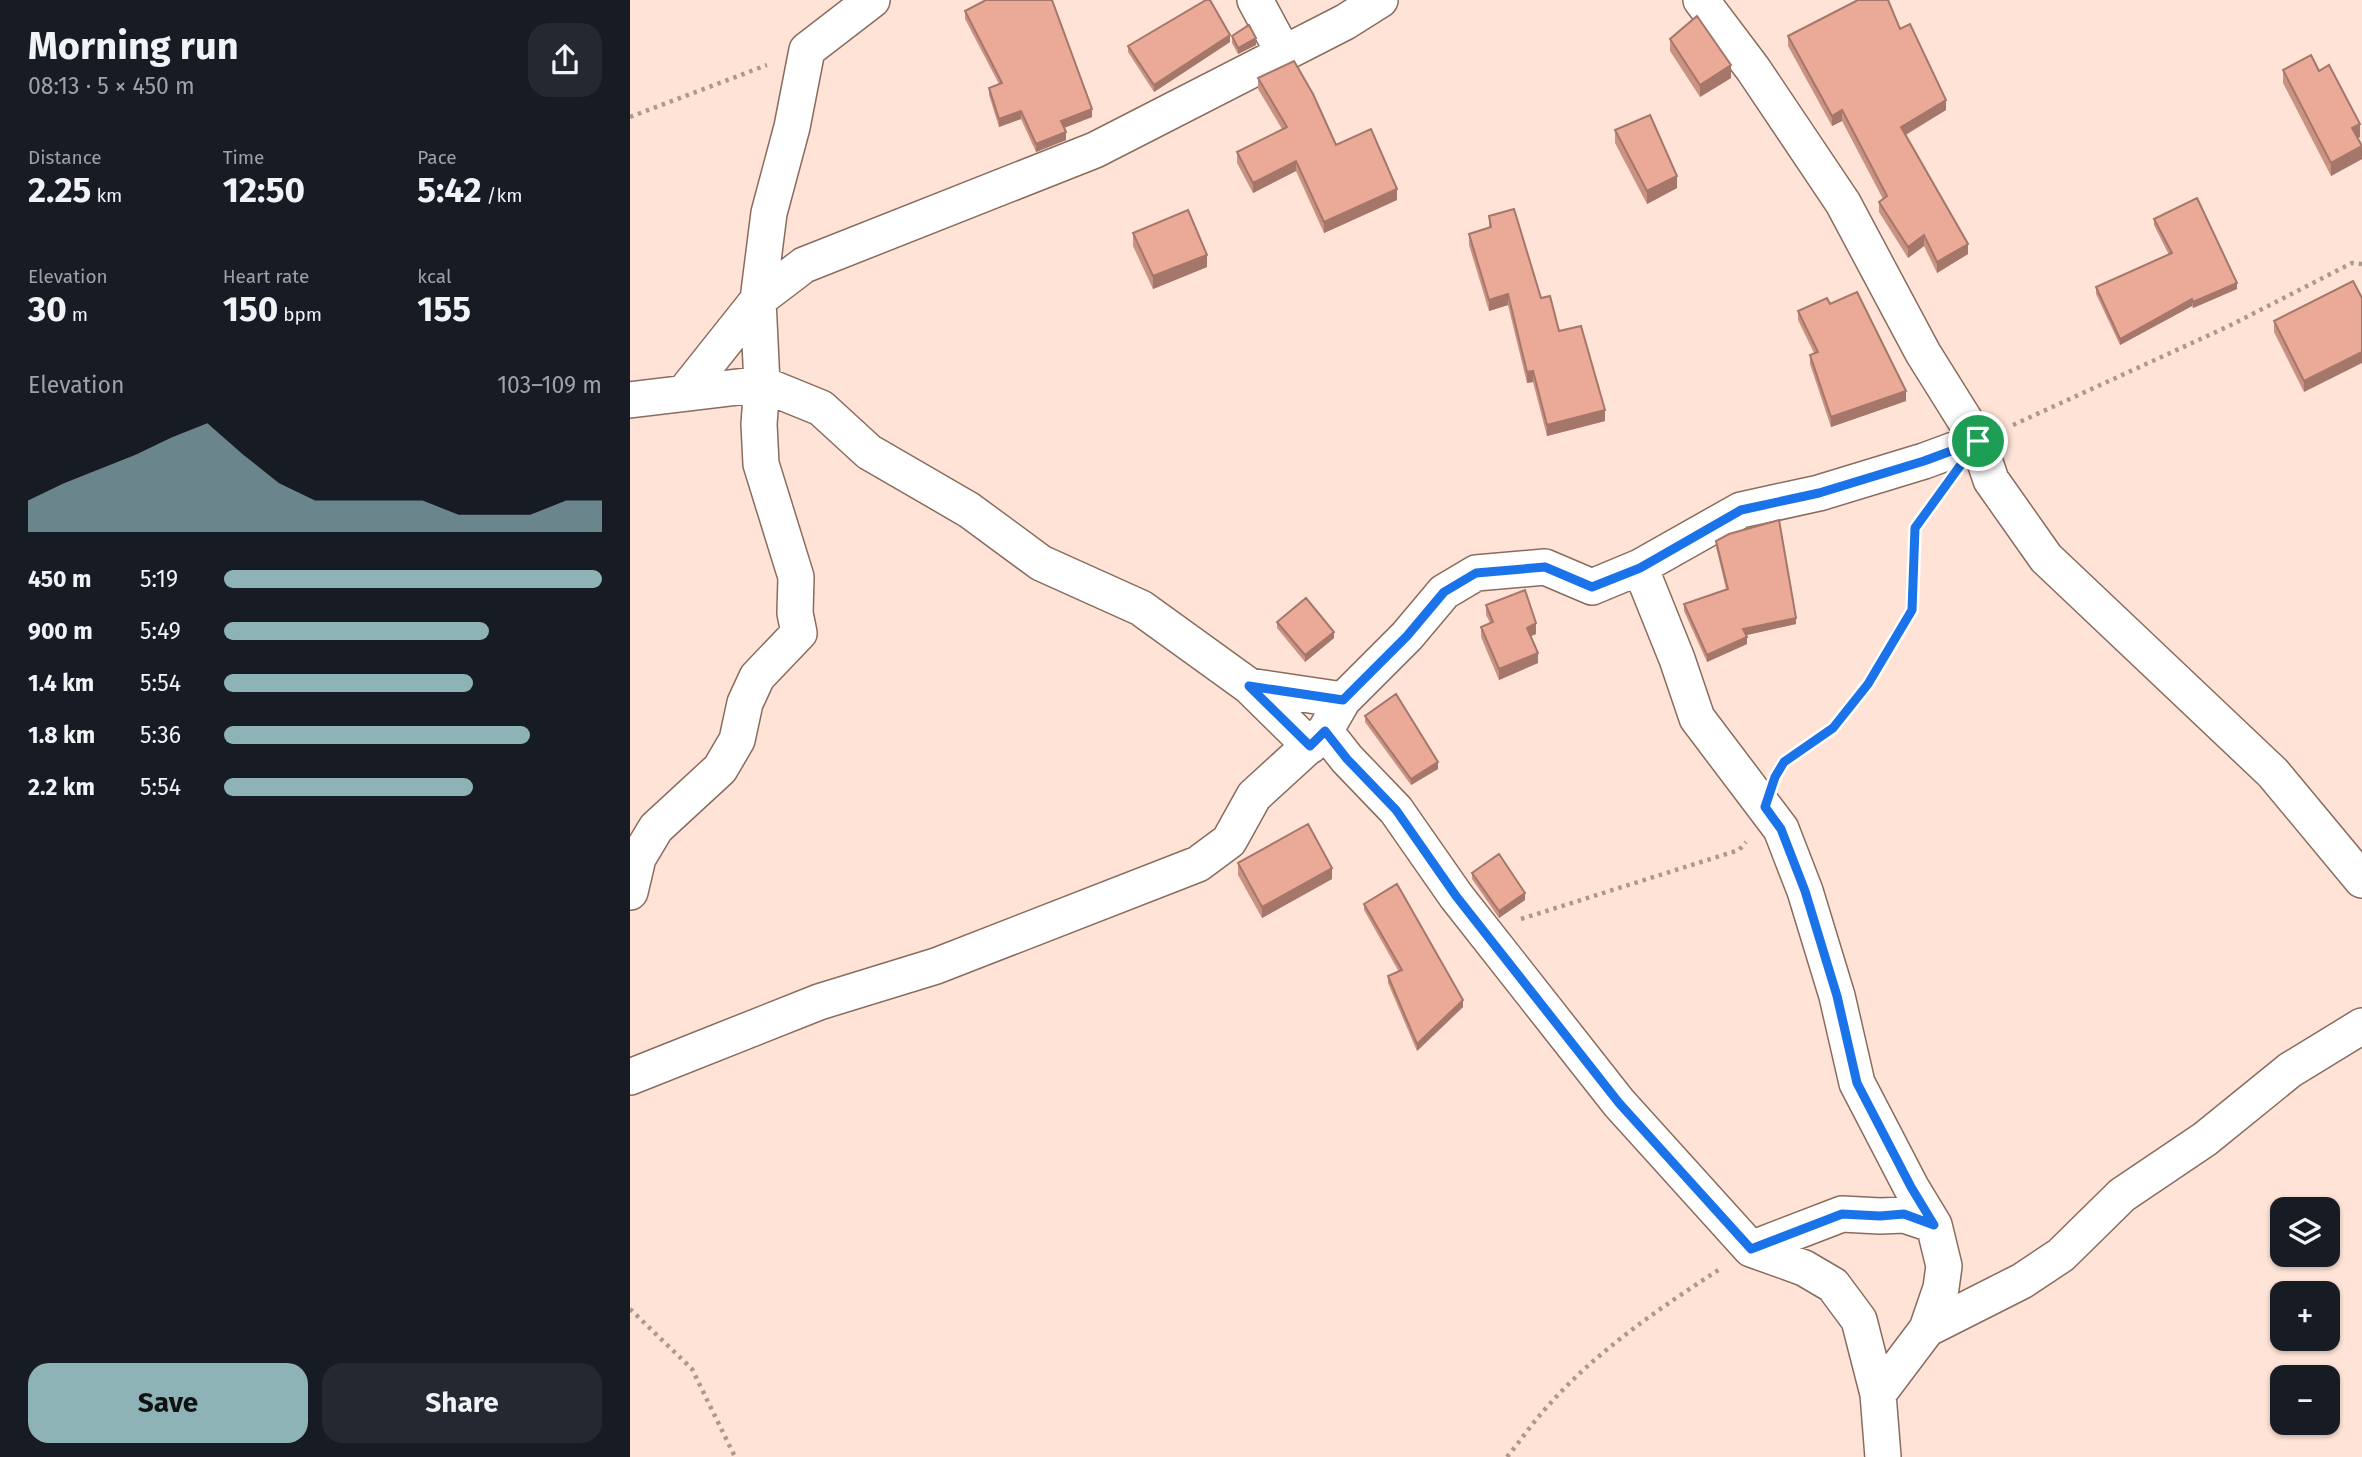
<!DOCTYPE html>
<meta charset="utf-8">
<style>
:root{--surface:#171b24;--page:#242831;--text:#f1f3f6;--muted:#9ea1a6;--accent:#8eb3b7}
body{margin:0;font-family:"Fira Sans",sans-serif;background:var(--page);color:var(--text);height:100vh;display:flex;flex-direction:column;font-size:26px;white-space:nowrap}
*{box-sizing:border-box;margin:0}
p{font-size:23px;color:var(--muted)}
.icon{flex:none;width:38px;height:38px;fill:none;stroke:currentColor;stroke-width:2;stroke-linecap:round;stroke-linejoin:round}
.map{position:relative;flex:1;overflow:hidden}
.side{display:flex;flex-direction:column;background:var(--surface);width:630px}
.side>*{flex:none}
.controls{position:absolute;left:1640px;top:1197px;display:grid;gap:14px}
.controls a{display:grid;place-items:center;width:70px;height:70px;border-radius:14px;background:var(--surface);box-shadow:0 2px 5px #0004;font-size:35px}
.pin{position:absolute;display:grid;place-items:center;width:60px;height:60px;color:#fff;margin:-30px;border:4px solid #fff;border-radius:50%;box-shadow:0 2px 7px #0007}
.round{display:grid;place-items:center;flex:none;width:74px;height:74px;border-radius:21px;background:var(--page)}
.headline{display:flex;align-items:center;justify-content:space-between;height:119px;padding:0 28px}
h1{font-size:38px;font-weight:700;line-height:52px}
.stats{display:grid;grid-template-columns:repeat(3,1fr);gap:10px;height:119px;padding:7px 28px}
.stats div{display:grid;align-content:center}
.stats b{font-size:35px;font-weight:700}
.stats small{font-size:19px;font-weight:400}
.stats p{font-size:19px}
.chart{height:196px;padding:14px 28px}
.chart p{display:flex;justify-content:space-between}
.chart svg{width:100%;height:126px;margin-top:7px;fill:var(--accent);opacity:.7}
.primary-button{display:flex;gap:14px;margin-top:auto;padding:14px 28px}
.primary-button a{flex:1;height:80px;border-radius:21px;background:var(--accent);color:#111;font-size:28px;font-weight:700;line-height:80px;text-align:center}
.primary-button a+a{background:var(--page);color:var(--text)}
ul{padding:0 28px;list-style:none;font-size:23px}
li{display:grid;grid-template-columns:112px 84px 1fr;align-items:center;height:52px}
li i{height:18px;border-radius:9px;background:var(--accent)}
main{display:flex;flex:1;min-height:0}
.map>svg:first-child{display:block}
</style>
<main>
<section class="side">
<div class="headline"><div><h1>Morning run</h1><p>08:13 · 5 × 450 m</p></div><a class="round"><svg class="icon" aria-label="share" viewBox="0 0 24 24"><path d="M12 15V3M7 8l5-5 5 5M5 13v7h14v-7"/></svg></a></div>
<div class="stats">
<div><p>Distance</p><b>2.25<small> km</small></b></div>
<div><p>Time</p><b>12:50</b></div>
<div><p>Pace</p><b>5:42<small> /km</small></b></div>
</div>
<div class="stats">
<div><p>Elevation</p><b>30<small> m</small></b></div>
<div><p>Heart rate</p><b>150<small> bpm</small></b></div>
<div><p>kcal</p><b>155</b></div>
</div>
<div class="chart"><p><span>Elevation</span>103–109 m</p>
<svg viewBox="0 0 160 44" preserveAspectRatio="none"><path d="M0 44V33L10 27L20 22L30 17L40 11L50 6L60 17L70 27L80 33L90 33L100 33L110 33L120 38L130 38L140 38L150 33L160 33V44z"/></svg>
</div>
<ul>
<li><b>450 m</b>5:19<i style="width:100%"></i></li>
<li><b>900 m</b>5:49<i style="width:70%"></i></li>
<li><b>1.4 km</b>5:54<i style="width:66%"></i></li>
<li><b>1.8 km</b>5:36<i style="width:81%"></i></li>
<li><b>2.2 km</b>5:54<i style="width:66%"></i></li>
</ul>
<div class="primary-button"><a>Save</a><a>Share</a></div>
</section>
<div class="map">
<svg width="1732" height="1457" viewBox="0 0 1732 1457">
<rect width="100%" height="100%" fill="#fee3d6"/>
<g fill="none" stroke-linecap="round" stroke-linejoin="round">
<!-- street casing -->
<g stroke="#896c5e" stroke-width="38">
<path id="street" d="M 625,0 L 654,54
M 1071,0 L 1123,69 L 1213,203 L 1293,353 L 1348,441 L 1361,480 L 1416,558 L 1643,773 L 1732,880
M 54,393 L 128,300 L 174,265 L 465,150 L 715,22 L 750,0
M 0,400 L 132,384 L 191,408 L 239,452 L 339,510 L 411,563 L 511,608 L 619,686 L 680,746
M 619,686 L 713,700
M 695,731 L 717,759 L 766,810 L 826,896 L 989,1103 L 1121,1249 L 1174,1268 L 1203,1285 L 1229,1320 L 1248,1394 L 1297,1329 L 1311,1288 L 1314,1266 L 1304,1225 L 1281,1187 L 1227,1083 L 1207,996 L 1175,891 L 1151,829 L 1067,718 L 1047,659 L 1010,567
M 0,892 L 8,858 L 26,828 L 90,769 L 107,740 L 115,703 L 127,677 L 169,633 L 165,613 L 166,577 L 131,464 L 129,424 L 132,384 L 128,300 L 139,213 L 162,127 L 177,50 L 242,0
M 0,1077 L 189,1002 L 306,966 L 568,864 L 599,841 L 624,796 L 695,731 L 713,700 L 777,636 L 814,592 L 846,573 L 915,567 L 962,587 L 1010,567 L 1111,510 L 1189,493 L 1294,461 L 1348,441
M 1121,1249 L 1212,1214 L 1250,1216 L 1274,1215 L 1304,1225
M 1297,1329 L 1392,1281 L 1431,1255 L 1492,1195 L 1575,1139 L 1660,1070 L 1732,1026
M 1248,1394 L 1253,1457"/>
</g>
<!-- path -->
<path stroke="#ad988e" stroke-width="4.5" stroke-dasharray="3.5 5" stroke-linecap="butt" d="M 0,117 L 137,65
M 1383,425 L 1599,326 L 1722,263 L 1732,264
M 1152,765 L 1154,762 L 1203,728 L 1238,684 L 1282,610 L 1285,528 L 1308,497
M 891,919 L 1109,850 L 1116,842
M 0,1309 L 62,1369 L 105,1457
M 877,1457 C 891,1440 903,1422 918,1406 C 964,1353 1031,1307 1090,1269"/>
<!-- street -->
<use href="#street" stroke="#fff" stroke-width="35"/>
</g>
<!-- wall -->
<path fill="#ca9283" d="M 335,11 L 462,117 L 434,128 L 436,140 L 406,152 L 391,119 L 369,127 L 359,95 L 359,88 L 369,84 L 335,19 Z
M 1270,29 L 1316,110 L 1276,135 L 1338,254 L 1307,273 L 1294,246 L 1278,258 L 1249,212 L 1249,202 L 1253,199 L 1212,121 L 1202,126 L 1158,46 L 1158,36 Z
M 602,36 L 626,45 L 608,54 L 602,43 Z
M 1040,39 L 1101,78 L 1070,97 L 1040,51 Z
M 600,42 L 524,92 L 498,52 L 498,46 Z
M 1653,70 L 1689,71 L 1730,137 L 1728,138 L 1732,159 L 1701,176 L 1653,83 Z
M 628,78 L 706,145 L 767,200 L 694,233 L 666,171 L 623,193 L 607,163 L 607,152 L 652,129 L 628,89 Z
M 985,130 L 1047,188 L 1017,204 L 985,143 Z
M 859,216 L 911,298 L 975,421 L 917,436 L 903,382 L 897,383 L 878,305 L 859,311 L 839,245 L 839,234 L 859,228 Z
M 1524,219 L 1607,289 L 1563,308 L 1562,306 L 1490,345 L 1466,294 L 1466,287 L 1539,255 L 1524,225 Z
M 503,233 L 577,267 L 523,289 L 503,246 Z
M 1723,281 L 1674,392 L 1644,332 L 1644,321 Z
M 1200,304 L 1276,401 L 1201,427 L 1180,364 L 1180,355 L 1184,353 L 1168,320 L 1168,311 Z
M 1086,541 L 1166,624 L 1116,635 L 1117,644 L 1077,662 L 1054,611 L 1054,604 L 1096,589 L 1086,547 Z
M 856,605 L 906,634 L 900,636 L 908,663 L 869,680 L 851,637 L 851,627 L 860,623 L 856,615 Z
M 647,622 L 704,638 L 675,662 L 647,628 Z
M 735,716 L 808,769 L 781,785 L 735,722 Z
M 608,863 L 702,879 L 632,918 L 608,875 Z
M 842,873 L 895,900 L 869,918 L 842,879 Z
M 734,904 L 833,1007 L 787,1051 L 758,983 L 758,976 L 769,972 L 734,910 Z"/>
<!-- shaded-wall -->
<path fill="#a4776a" d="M 600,35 L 600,42 L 524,92 L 524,85 Z
M 626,38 L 626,45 L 608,54 L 608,48 Z
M 1101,65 L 1101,78 L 1070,97 L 1070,85 Z
M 1316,100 L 1316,110 L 1271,137 L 1271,127 Z
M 462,109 L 462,117 L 431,129 L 431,121 Z
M 1212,110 L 1212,121 L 1202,126 L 1202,116 Z
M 391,111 L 391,119 L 369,127 L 369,119 Z
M 1730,124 L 1730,137 L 1722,141 L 1722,128 Z
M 436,132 L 436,140 L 406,152 L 406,144 Z
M 1732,146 L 1732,159 L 1701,176 L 1701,163 Z
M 666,161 L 666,171 L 623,193 L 623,183 Z
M 1047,176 L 1047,188 L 1017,204 L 1017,191 Z
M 767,189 L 767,200 L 694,233 L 694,222 Z
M 1294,235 L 1294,246 L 1278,258 L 1278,247 Z
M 1338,244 L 1338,254 L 1307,273 L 1307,262 Z
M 577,255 L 577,267 L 523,289 L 523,276 Z
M 1607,283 L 1607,289 L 1563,308 L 1563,302 Z
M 878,294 L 878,305 L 859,311 L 859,300 Z
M 1562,299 L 1562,306 L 1490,345 L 1490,339 Z
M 1732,352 L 1732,363 L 1674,392 L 1674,381 Z
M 903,371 L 903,382 L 897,383 L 897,372 Z
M 1276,391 L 1276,401 L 1201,427 L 1201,417 Z
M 975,410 L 975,421 L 917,436 L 917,425 Z
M 1166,618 L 1166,624 L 1113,636 L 1113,629 Z
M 906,623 L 906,634 L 897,638 L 897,628 Z
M 704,632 L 704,638 L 675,662 L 675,655 Z
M 1117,637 L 1117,644 L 1077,662 L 1077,655 Z
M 908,653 L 908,663 L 869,680 L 869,669 Z
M 808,762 L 808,769 L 781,785 L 781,779 Z
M 702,868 L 702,879 L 632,918 L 632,907 Z
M 895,893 L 895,900 L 869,918 L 869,911 Z
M 833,1000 L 833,1007 L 787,1051 L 787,1044 Z"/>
<!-- building -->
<path fill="#ebaa98" stroke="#a4776a" stroke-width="2" d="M 356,0 L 422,0 L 462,109 L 431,121 L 436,132 L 406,144 L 391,111 L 369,119 L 359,88 L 372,83 L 335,11 Z
M 576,0 L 580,0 L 600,35 L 524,85 L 498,46 Z
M 1228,0 L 1258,0 L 1270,29 L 1280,24 L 1316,100 L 1271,127 L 1338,244 L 1307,262 L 1294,235 L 1278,247 L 1249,202 L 1257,196 L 1212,110 L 1202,116 L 1158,36 Z
M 1067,16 L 1101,65 L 1070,85 L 1040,39 Z
M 619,25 L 626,38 L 608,48 L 602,36 Z
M 1681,55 L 1689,71 L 1699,65 L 1730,124 L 1722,128 L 1732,146 L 1701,163 L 1653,70 Z
M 664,61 L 683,94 L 706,145 L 741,129 L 767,189 L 694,222 L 666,161 L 623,183 L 607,152 L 657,127 L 628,78 Z
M 1020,115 L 1047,176 L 1017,191 L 985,130 Z
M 1567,198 L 1607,283 L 1563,302 L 1562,299 L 1490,339 L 1466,287 L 1542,253 L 1524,219 Z
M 884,209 L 911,298 L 920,296 L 929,331 L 951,326 L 975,410 L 917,425 L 903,371 L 897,372 L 878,294 L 859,300 L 839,234 L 861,227 L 859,216 Z
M 558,210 L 577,255 L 523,276 L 503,233 Z
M 1723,281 L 1732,298 L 1732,352 L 1674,381 L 1644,321 Z
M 1227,292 L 1276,391 L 1201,417 L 1180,355 L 1188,352 L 1168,311 L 1197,298 L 1200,304 Z
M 1149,520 L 1166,618 L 1113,629 L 1117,637 L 1077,655 L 1054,604 L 1098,589 L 1086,541 L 1099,534 Z
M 895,590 L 906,623 L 897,628 L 908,653 L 869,669 L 851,627 L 863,622 L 856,605 Z
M 676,598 L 704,632 L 675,655 L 647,622 Z
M 766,694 L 808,762 L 781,779 L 735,716 Z
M 678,824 L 702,868 L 632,907 L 608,863 Z
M 869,854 L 895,893 L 869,911 L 842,873 Z
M 767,884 L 833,1000 L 787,1044 L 758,976 L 772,970 L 734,904 Z"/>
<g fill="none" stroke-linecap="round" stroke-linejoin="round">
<!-- route casing -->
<g stroke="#fff" stroke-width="14">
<path id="route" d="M 1348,441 L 1285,528 L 1282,610 L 1238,684 L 1203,728 L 1154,762 L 1145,777 L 1135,807 L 1151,829 L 1175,891 L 1207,996 L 1227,1083 L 1281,1187 L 1304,1225 L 1274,1214 L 1250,1216 L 1212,1214 L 1121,1249 L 989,1103 L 826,896 L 766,810 L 717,759 L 695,731 L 680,746 L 619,686 L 713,700 L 777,636 L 814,592 L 846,573 L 915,567 L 962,587 L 1010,568 L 1111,510 L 1189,493 L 1294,461 Z"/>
</g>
<!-- route -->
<use href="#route" stroke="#1a73e8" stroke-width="9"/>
</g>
</svg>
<div class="controls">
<a><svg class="icon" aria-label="layers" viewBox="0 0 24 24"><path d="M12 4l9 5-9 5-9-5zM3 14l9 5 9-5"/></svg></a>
<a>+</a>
<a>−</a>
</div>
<div class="pin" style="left:1348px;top:441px;background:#1e9e55"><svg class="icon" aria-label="arrive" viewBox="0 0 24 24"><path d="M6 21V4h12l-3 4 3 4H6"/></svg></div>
</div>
</main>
